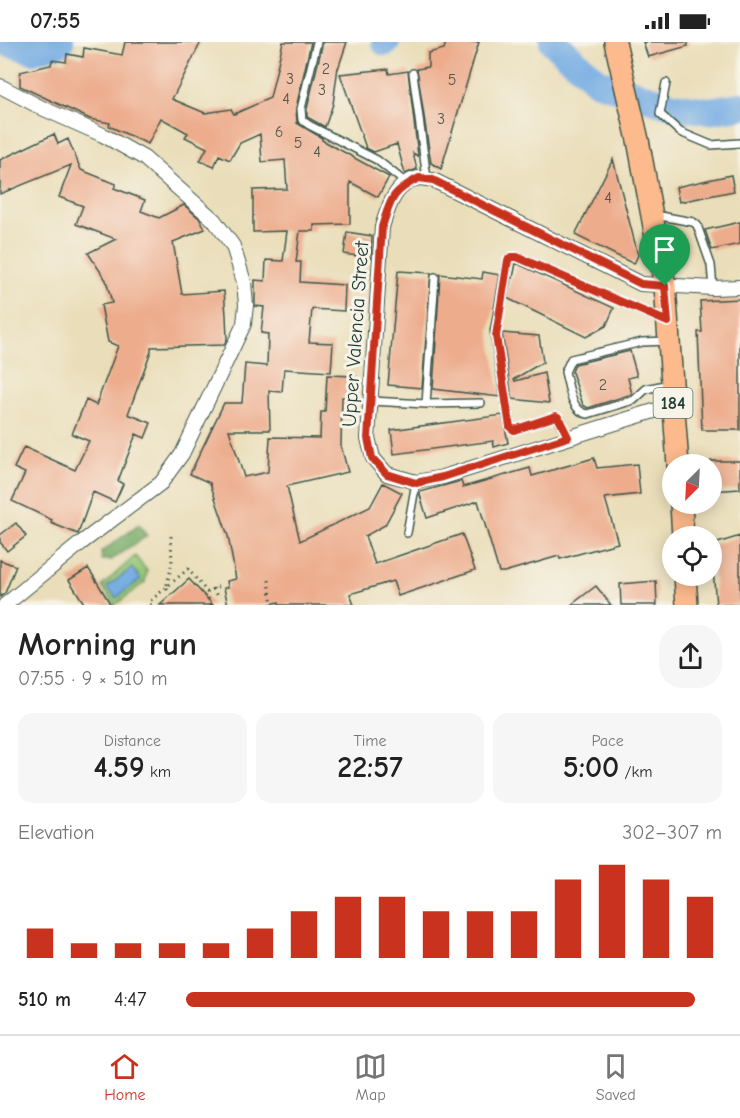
<!DOCTYPE html>
<meta charset="utf-8">
<style>
:root{--surface:#fff;--page:#f6f6f6;--text:#222;--muted:#767676;--line:#e0e0e0;--accent:#c8321e}
body{margin:0;font-family:"Comic Neue",sans-serif;background:var(--page);color:var(--text);height:100vh;display:flex;flex-direction:column;font-size:22px;white-space:nowrap}
*{box-sizing:border-box;margin:0}
p{font-size:20px;color:var(--muted)}
.icon{flex:none;width:33px;height:33px;fill:none;stroke:currentColor;stroke-width:2;stroke-linecap:round;stroke-linejoin:round}
.map{position:relative;height:563px;overflow:hidden}
.side{display:flex;flex-direction:column;background:var(--surface);flex:1}
.side>*{flex:none}
.needle{width:39px;rotate:204deg}
.controls{position:absolute;left:662px;top:412px;display:grid;gap:12px}
.controls a{display:grid;place-items:center;width:60px;height:60px;border-radius:50%;background:var(--surface);box-shadow:0 3px 15px #0003;font-size:30px}
.pin{position:absolute;display:grid;place-items:center;width:51px;height:51px;color:#fff;margin:-62px -26px;border-radius:50% 50% 50% 0;rotate:-45deg;box-shadow:0 0 6px #0007}
.pin .icon{rotate:45deg}
.round{display:grid;place-items:center;flex:none;width:63px;height:63px;border-radius:24px;background:var(--page)}
.summary{display:flex;align-items:center;justify-content:space-between;height:102px;padding:0 18px}
h1{font-size:33px;font-weight:800;line-height:45px}
.figures{display:grid;grid-template-columns:repeat(3,1fr);gap:9px;height:102px;padding:6px 18px}
.figures div{display:grid;align-content:center;border-radius:15px;background:var(--page);text-align:center}
.figures b{font-size:30px;font-weight:800}
.figures small{font-size:16px;font-weight:400}
.figures p{font-size:16px}
.chart{height:168px;padding:12px 18px}
.chart p{display:flex;justify-content:space-between}
.chart svg{width:100%;height:108px;margin-top:6px;stroke:var(--accent);stroke-width:6}
ul{padding:0 18px;list-style:none;font-size:20px}
li{display:grid;grid-template-columns:96px 72px 1fr;align-items:center;height:45px}
li i{height:15px;border-radius:8px;background:var(--accent)}
.status{display:flex;justify-content:space-between;align-items:center;height:42px;padding:0 30px;background:var(--surface);direction:ltr}
.status svg{height:16px;fill:currentColor}
.menu{display:flex;justify-content:space-around;align-items:center;height:84px;border-top:2px solid var(--line);background:var(--surface);font-size:16px;color:var(--muted)}
.menu a{display:grid;justify-items:center;gap:3px}
.menu .on{color:var(--accent)}
.map>svg:first-child{display:block}
</style>
<div class="status"><b>07:55</b><svg viewBox="0 0 49 12"><path d="M0 12V9h3v3zM5 12V6h3v6zM10 12V3h3v9zM15 12V0h3v12zM26 1h20v11H26zM47 4h2v5h-2z"/></svg></div>
<div class="map">
<svg width="740" height="563" viewBox="0 0 740 563">
<rect width="100%" height="100%" fill="#f7f3e8"/>
<filter id="ink" filterUnits="userSpaceOnUse"><feTurbulence type="fractalNoise" baseFrequency=".0167" numOctaves="2"/><feDisplacementMap in="SourceGraphic" scale="12" xChannelSelector="R" yChannelSelector="G"/><feConvolveMatrix kernelMatrix="1 2 1 2 8 2 1 2 1" color-interpolation-filters="sRGB"/></filter>
<filter id="wash" filterUnits="userSpaceOnUse"><feTurbulence type="fractalNoise" baseFrequency=".008" numOctaves="4" result="noise"/><feDisplacementMap in="SourceGraphic" scale="24" xChannelSelector="R" yChannelSelector="G"/><feGaussianBlur stdDeviation="1.35" result="paint"/><feColorMatrix in="noise" values="0 0 0 0 0 0 0 0 0 0 0 0 0 0 0 0 0 1.4 0 .05"/><feComposite in="paint" operator="in"/></filter>
<g filter="url(#wash)">
<rect width="100%" height="100%" fill="#eadeba"/>
<!-- green -->
<path fill="#97c877" stroke="#5b8256" stroke-width="1.5" d="M 135,514 L 147,529 L 145,540 L 115,563 L 102,544 Z"/>
<!-- forest -->
<path fill="#79ac68" stroke="#4c744e" stroke-width="1.5" d="M 139,483 L 147,494 L 111,518 L 102,518 L 101,510 Z"/>
<!-- water -->
<path fill="#75ace3" stroke="#4a748c" stroke-width="1.5" d="M 132,526 L 141,537 L 116,556 L 107,545 Z"/>
<g fill="none" stroke-linecap="round" stroke-linejoin="round">
<!-- river -->
<path stroke="#75ace3" stroke-width="28" d="M 6,0 L 33,8 L 60,0
M 385,0 L 386,0
M 553,0 L 598,40 L 674,64 L 709,69 L 740,64"/>
</g>
<g id="blocks">
<!-- building -->
<path fill="#edac8c" d="M 125,0 L 201,0 L 172,57 L 205,71 L 231,67 L 234,72 L 270,56 L 283,0 L 311,0 L 296,66 L 297,81 L 322,96 L 322,98 L 389,135 L 378,155 L 350,140 L 350,182 L 314,183 L 314,189 L 300,189 L 296,220 L 301,220 L 300,240 L 345,243 L 344,269 L 312,267 L 309,300 L 333,301 L 331,330 L 284,327 L 282,350 L 269,349 L 270,388 L 229,388 L 244,435 L 268,430 L 270,395 L 320,396 L 321,370 L 325,370 L 327,333 L 355,334 L 354,356 L 342,355 L 341,404 L 348,430 L 287,444 L 300,499 L 370,465 L 383,441 L 402,451 L 385,483 L 365,494 L 375,522 L 462,492 L 475,528 L 398,554 L 393,539 L 350,552 L 354,563 L 279,563 L 279,560 L 266,563 L 228,563 L 224,546 L 228,545 L 227,539 L 236,537 L 228,494 L 210,441 L 190,432 L 224,361 L 242,361 L 245,322 L 267,324 L 268,292 L 261,291 L 264,265 L 255,264 L 255,238 L 265,239 L 266,218 L 283,219 L 287,189 L 253,190 L 253,148 L 287,147 L 285,118 L 262,120 L 260,92 L 240,101 L 230,118 L 219,113 L 214,125 L 200,119 L 207,106 L 185,95 L 188,91 L 161,76 L 148,102 L 109,84 L 110,81 L 90,77 L 20,44 L 20,30 L 51,23 L 52,18 L 66,20 L 67,12 L 83,15 L 84,6 L 122,13 Z
M 323,0 L 347,0 L 338,27 L 338,25 L 333,62 L 325,85 L 307,75 L 307,67 Z
M 446,0 L 479,0 L 441,127 L 431,121 L 417,27 L 428,25 L 428,11 L 444,7 Z
M 643,0 L 688,0 L 688,4 L 648,15 Z
M 388,27 L 389,32 L 408,29 L 418,114 L 413,111 L 417,127 L 405,132 L 397,102 L 374,110 L 366,106 L 340,32 Z
M 54,92 L 58,102 L 68,97 L 81,128 L 116,142 L 114,146 L 145,158 L 141,169 L 159,176 L 184,163 L 199,176 L 205,187 L 173,200 L 182,252 L 224,249 L 226,273 L 227,297 L 224,303 L 151,305 L 151,309 L 128,372 L 151,381 L 145,396 L 136,392 L 118,439 L 123,442 L 115,460 L 93,450 L 78,492 L 51,481 L 52,478 L 12,459 L 25,431 L 14,426 L 24,405 L 75,428 L 89,399 L 72,392 L 86,358 L 96,363 L 118,304 L 108,300 L 101,263 L 112,261 L 106,238 L 88,211 L 116,197 L 76,182 L 83,164 L 59,155 L 71,123 L 0,152 L 0,118 Z
M 613,117 L 638,213 L 634,222 L 575,193 Z
M 731,133 L 734,149 L 679,160 L 676,145 Z
M 740,180 L 740,202 L 712,208 L 705,188 Z
M 347,190 L 372,194 L 371,216 L 344,212 Z
M 516,221 L 614,266 L 606,284 L 586,295 L 507,256 L 511,235 L 513,236 Z
M 398,229 L 431,231 L 422,346 L 388,343 Z
M 483,230 L 500,233 L 490,289 L 500,355 L 433,347 L 440,232 L 482,237 Z
M 740,257 L 740,388 L 702,388 L 698,290 L 702,290 L 700,259 Z
M 502,291 L 539,294 L 543,320 L 514,337 L 515,339 L 544,331 L 549,361 L 512,357 Z
M 630,309 L 637,334 L 628,336 L 632,352 L 588,366 L 583,363 L 572,330 L 575,322 Z
M 503,373 L 508,401 L 494,405 L 493,399 L 394,412 L 391,388 Z
M 594,416 L 597,426 L 637,422 L 640,452 L 605,456 L 618,501 L 560,517 L 559,514 L 504,530 L 499,530 L 478,459 L 427,476 L 420,453 L 420,450 L 461,439 L 463,445 L 530,426 L 532,434 Z
M 711,419 L 740,419 L 740,447 L 711,449 Z
M 16,481 L 26,494 L 7,509 L 0,500 L 0,493 Z
M 740,494 L 740,563 L 716,563 L 711,503 Z
M 0,518 L 16,524 L 5,551 L 0,555 Z
M 88,526 L 94,535 L 111,563 L 85,563 L 69,538 Z
M 189,537 L 213,563 L 160,563 Z
M 656,539 L 657,563 L 621,563 L 620,542 Z
M 596,544 L 611,563 L 571,563 Z"/>
</g>
</g>
<g filter="url(#ink)">
<use href="#blocks" fill-opacity="0" stroke="#3d5548" stroke-width="1.5"/>
<g fill="none" stroke-linecap="round" stroke-linejoin="round">
<!-- lane casing -->
<g stroke="#3d5548" stroke-width="10">
<path id="lane" d="M 317,0 L 301,67 L 302,78 L 309,83 L 377,118 L 406,141
M 413,31 L 427,137
M 666,41 L 660,72 L 680,90 L 711,103 L 740,101
M 655,173 L 693,180 L 697,183 L 711,223 L 713,246
M 667,299 L 642,300 L 571,317 L 565,330 C 569,344 571,370 588,372 L 634,358 L 646,347 L 669,342
M 371,359 L 426,362 L 481,361
M 426,362 L 435,235
M 568,395 L 556,374 L 514,388 L 510,385 L 496,289 L 508,218 L 511,215 L 517,215 L 665,279
M 407,491 L 416,440"/>
</g>
<!-- street casing -->
<g stroke="#3d5548" stroke-width="16">
<path id="street" d="M 0,44 L 42,66 L 103,93 L 144,116 L 214,178 L 233,204 L 244,240 L 246,263 L 244,282 L 182,412 L 161,441 L 81,501 L 5,563
M 673,363 L 443,435 L 416,440 L 387,432 L 373,416 L 368,396 L 382,185 C 388,166 395,140 419,136 C 423,136 429,138 433,138 L 641,242 L 713,246 L 740,245"/>
</g>
<!-- primary casing -->
<g stroke="#3d5548" stroke-width="24">
<path id="primary" d="M 615,0 L 638,98 L 665,244 L 678,423
M 681,462 L 683,495
M 685,534 L 687,563"/>
</g>
<!-- path -->
<path stroke="#3d5548" stroke-width="3" stroke-dasharray="1.5 4.5" stroke-linecap="butt" d="M 171,494 L 172,522 L 166,546 L 172,553
M 269,538 L 272,563
M 214,546 L 218,555
M 207,550 L 210,563
M 151,563 L 149,560 L 188,527 L 207,550 L 220,544"/>
<!-- lane -->
<use href="#lane" stroke="#fff" stroke-width="7"/>
<!-- street -->
<use href="#street" stroke="#fff" stroke-width="14"/>
<!-- primary -->
<use href="#primary" stroke="#fcba8d" stroke-width="21"/>
</g>
</g>
<g fill="none" stroke-linecap="round" stroke-linejoin="round" filter="url(#ink)">
<!-- route casing -->
<g stroke="#fff" stroke-width="12">
<path id="route" d="M 419,136 L 433,138 L 641,242 L 665,244 L 668,280 L 517,215 L 511,215 L 508,218 L 496,294 L 510,385 L 514,388 L 556,374 L 558,375 L 568,395 L 443,435 L 416,441 L 387,432 L 372,416 L 368,396 L 382,185 C 391,157 391,150 419,136 Z"/>
</g>
<!-- route -->
<use href="#route" stroke="#c8321e" stroke-width="8"/>
</g>
<g text-anchor="middle" stroke-width="6" stroke-linejoin="round" paint-order="stroke">
<!-- number labels -->
<g font-size="16" fill="#52594a">
<text x="326" y="32">2</text>
<text x="290" y="42">3</text>
<text x="452" y="43">5</text>
<text x="322" y="53">3</text>
<text x="286" y="62">4</text>
<text x="441" y="82">3</text>
<text x="279" y="95">6</text>
<text x="298" y="106">5</text>
<text x="317" y="115">4</text>
<text x="608" y="161">4</text>
<text x="603" y="348">2</text>
</g>
<!-- shield labels -->
<rect fill="#f7f3e8" stroke="#60746a" stroke-width="1.5" x="653.5" y="346" width="39" height="30" rx="4.5"/>
<g font-size="18" font-weight="bold" fill="#1f3d34">
<text x="673" y="367">184</text>
</g>
<!-- street labels -->
<g font-size="20" fill="#1f3d34" stroke="#f7f3e8">
<text transform="translate(355 292) rotate(-86)" y="7">Upper Valencia Street</text>
</g>
</g>
</svg>
<div class="controls">
<a><svg class="needle" viewBox="-14 -14 28 28"><path d="M0-13l5 13h-10z" fill="#e53935"/><path d="M0 13l5-13h-10z" fill="#767676"/></svg></a>
<a><svg class="icon" aria-label="locate" viewBox="0 0 24 24"><circle cx="12" cy="12" r="6"/><path d="M12 2v4M12 18v4M2 12h4M18 12h4"/></svg></a>
</div>
<div class="pin" style="left:665px;top:244px;background:#1e9e55"><svg class="icon" aria-label="arrive" viewBox="0 0 24 24"><path d="M6 21V4h12l-3 4 3 4H6"/></svg></div>
</div>
<section class="side">
<div class="summary"><div><h1>Morning run</h1><p>07:55 · 9 × 510 m</p></div><a class="round"><svg class="icon" aria-label="share" viewBox="0 0 24 24"><path d="M12 15V3M7 8l5-5 5 5M5 13v7h14v-7"/></svg></a></div>
<div class="figures">
<div><p>Distance</p><b>4.59<small> km</small></b></div>
<div><p>Time</p><b>22:57</b></div>
<div><p>Pace</p><b>5:00<small> /km</small></b></div>
</div>
<div class="chart"><p><span>Elevation</span>302–307 m</p>
<svg viewBox="0 0 160 44" preserveAspectRatio="none"><path d="M5 44V32M15 44V38M25 44V38M35 44V38M45 44V38M55 44V32M65 44V25M75 44V19M85 44V19M95 44V25M105 44V25M115 44V25M125 44V12M135 44V6M145 44V12M155 44V19"/></svg>
</div>
<ul>
<li><b>510 m</b>4:47<i style="width:95%"></i></li>
</ul>
</section>
<nav class="menu">
<a class="on"><svg class="icon" aria-label="home" viewBox="0 0 24 24"><path d="M3 11l9-7 9 7M6 9v11h12V9"/></svg>Home</a>
<a><svg class="icon" aria-label="map" viewBox="0 0 24 24"><path d="M3 6l6-2 6 2 6-2v14l-6 2-6-2-6 2zM9 4v14M15 6v14"/></svg>Map</a>
<a><svg class="icon" aria-label="saved" viewBox="0 0 24 24"><path d="M7 4h10v16l-5-4-5 4z"/></svg>Saved</a>
</nav>
